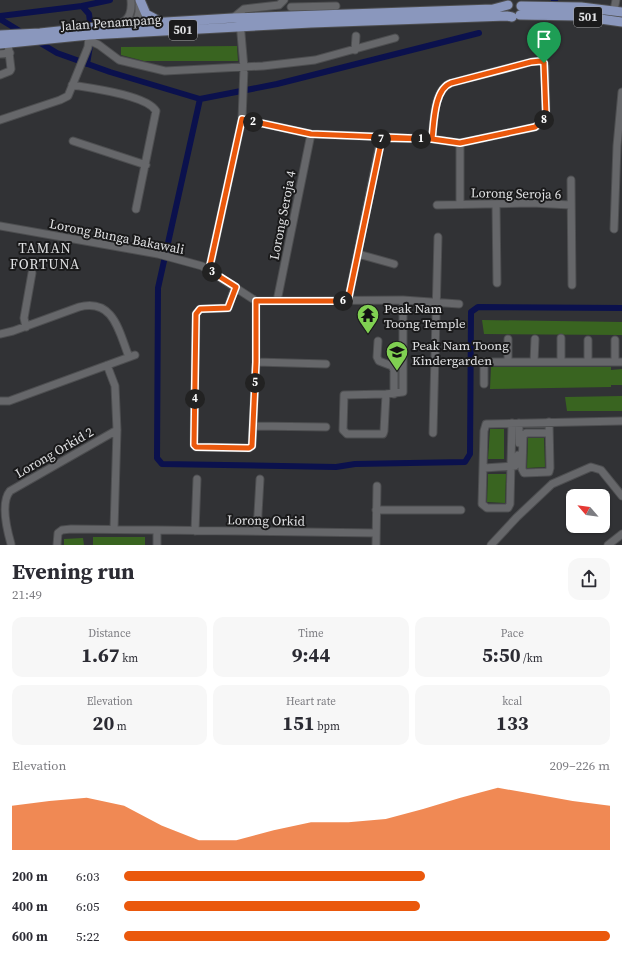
<!DOCTYPE html>
<meta charset="utf-8">
<style>
:root{--surface:#fff;--page:#f7f7f7;--text:#2b2b33;--muted:#7c7c81;--accent:#ea580c}
body{margin:0;font-family:"Source Serif 4",serif;background:var(--page);color:var(--text);height:100vh;display:flex;flex-direction:column;font-size:15px;white-space:nowrap}
*{box-sizing:border-box;margin:0}
p{font-size:13px;color:var(--muted)}
.icon{flex:none;width:22px;height:22px;fill:none;stroke:currentColor;stroke-width:2;stroke-linecap:round;stroke-linejoin:round}
.map{position:relative;height:545px;overflow:hidden}
.drawer{display:flex;flex-direction:column;background:var(--surface);flex:1}
.drawer>*{flex:none}
.needle{width:26px;rotate:298deg}
.tools{position:absolute;left:566px;top:489px;display:grid;gap:8px}
.tools a{display:grid;place-items:center;width:44px;height:44px;border-radius:8px;background:var(--surface);box-shadow:0 1px 3px #0004;font-size:20px}
.pin{position:absolute;display:grid;place-items:center;width:34px;height:34px;color:#fff;margin:-41px -17px;border-radius:50% 50% 50% 0;rotate:-45deg;box-shadow:0 0 4px #0007}
.pin .icon{rotate:45deg}
.km{position:absolute;width:20px;height:20px;margin:-10px;border-radius:50%;background:#222;color:#fff;font-size:11px;line-height:20px;text-align:center}
.round{display:grid;place-items:center;flex:none;width:42px;height:42px;border-radius:12px;background:var(--page)}
.headline{display:flex;align-items:center;justify-content:space-between;height:68px;padding:0 12px}
h1{font-size:22px;font-weight:700;line-height:30px}
.stats{display:grid;grid-template-columns:repeat(3,1fr);gap:6px;height:68px;padding:4px 12px}
.stats div{display:grid;align-content:center;border-radius:10px;background:var(--page);text-align:center}
.stats b{font-size:20px;font-weight:700}
.stats small{font-size:11px;font-weight:400}
.stats p{font-size:11px}
.chart{height:112px;padding:8px 12px}
.chart p{display:flex;justify-content:space-between}
.chart svg{width:100%;height:72px;margin-top:4px;fill:var(--accent);opacity:.7}
ul{padding:0 12px;list-style:none;font-size:13px}
li{display:grid;grid-template-columns:64px 48px 1fr;align-items:center;height:30px}
li i{height:10px;border-radius:5px;background:var(--accent)}
.map>svg:first-child{display:block}
</style>
<div class="map">
<svg width="622" height="545" viewBox="0 0 622 545">
<rect width="100%" height="100%" fill="#313235"/>
<g fill="none" stroke-linecap="round" stroke-linejoin="round">
<!-- canal -->
<path stroke="#0b114d" stroke-width="6" d="M 554,1 L 555,0
M 82,6 L 110,0
M 0,16 L 82,6 L 89,14 L 91,30
M 0,19 L 23,33
M 37,41 L 57,53 L 110,72 L 200,99 L 277,84 L 479,33
M 87,64 L 90,46
M 200,99 L 158,288 L 157,458 L 162,464 L 336,467 L 355,464 L 465,462 L 470,454 L 471,312 L 478,307 L 622,308"/>
</g>
<!-- building -->
<path fill="#396420" d="M 237,46 L 238,61 L 144,61 L 121,55 L 121,47 Z
M 482,320 L 622,322 L 622,335 L 484,334 Z
M 491,367 L 611,367 L 611,370 L 622,369 L 622,385 L 611,385 L 611,387 L 490,389 Z
M 622,396 L 622,411 L 567,411 L 565,397 Z
M 490,429 L 504,429 L 504,459 L 488,459 Z
M 528,438 L 544,438 L 545,467 L 527,468 Z
M 488,474 L 506,474 L 505,503 L 487,502 Z
M 93,537 L 145,537 L 145,545 L 93,545 Z
M 83,538 L 84,545 L 64,545 L 64,539 Z"/>
<g fill="none" stroke-linecap="round" stroke-linejoin="round">
<!-- minor casing -->
<g stroke="#4d4e50" stroke-width="9">
<path id="minor" d="M 291,7 L 336,6
M 614,10 L 616,0
M 233,18 L 244,9 L 279,5 L 284,0
M 119,24 C 130,20 132,11 131,0
M 136,24 L 139,12 L 139,2
M 89,40 L 99,45 L 119,60 L 165,71 L 263,66 L 315,60 L 395,38
M 355,50 L 356,36
M 0,54 L 10,53
M 0,75 L 10,71 L 11,69 L 8,44
M 72,85 C 90,88 147,95 156,111 L 136,209
M 242,119 L 311,134 L 432,139 L 460,143 L 535,127 L 541,124 L 546,115 L 545,66 C 542,60 537,61 531,62 L 451,83 C 433,90 434,122 432,139
M 0,120 L 60,100 L 68,96 L 88,47 L 89,37
M 73,141 L 146,165
M 571,180 L 572,285
M 460,204 L 460,143
M 496,204 L 497,283
M 437,205 L 532,203 L 571,205
M 0,226 L 158,254 L 202,266 L 256,301 L 403,300 L 459,304
M 614,229 L 617,146 L 622,92
M 358,254 L 394,264
M 209,270 L 242,119 L 244,68 L 240,22
M 235,287 L 228,308 L 200,309 L 196,314 L 194,445 L 196,447 L 249,448 L 252,446 L 256,362 L 256,301
M 277,301 L 311,134
M 348,301 L 381,138
M 26,327 L 24,318 L 32,273
M 0,334 L 13,331 L 79,307 C 114,298 119,332 129,357
M 508,339 L 508,362
M 588,340 L 588,362
M 615,340 L 615,362
M 378,341 L 377,357 L 379,361 L 392,366 L 394,370 L 394,394
M 256,362 L 326,364
M 480,362 L 622,362
M 484,362 L 484,384
M 534,362 L 535,339
M 561,362 L 561,338
M 107,365 L 115,386 L 117,430 L 114,529
M 386,394 L 384,431 L 383,434 L 347,434 L 343,430 L 344,395 L 386,394 L 403,392 L 403,300
M 0,401 L 9,401 L 135,355
M 549,422 L 550,468 L 549,472 L 524,473 L 522,469 L 523,436 L 526,433 L 549,433
M 512,423 L 510,504 L 508,508 L 487,508 L 482,504 L 484,431 L 486,424 L 622,421
M 254,426 L 326,427
M 433,433 L 438,237
M 519,443 L 519,423
M 484,468 L 515,466 L 518,463 L 518,455
M 376,510 L 461,510
M 157,530 L 376,533
M 195,531 L 197,479
M 257,531 L 260,479
M 11,544 C 7,530 0,503 10,491 L 117,430
M 57,545 L 58,533 L 62,530 L 71,529 L 157,530 L 157,545
M 376,545 L 377,486
M 491,545 L 517,517 L 552,484 L 591,467 L 601,470 L 622,496
M 608,545 L 622,534"/>
</g>
<!-- major casing -->
<g stroke="#4d4e50" stroke-width="11">
<path id="major" d="M 140,0 L 146,14 L 159,21
M 521,6 L 581,7 L 622,12
M 520,15 L 579,16 L 622,22
M 0,35 L 40,33 L 115,25 L 233,18 L 493,9 L 508,5
M 0,44 L 89,35 L 311,23 L 507,16 L 512,17"/>
</g>
<!-- minor -->
<use href="#minor" stroke="#66676a" stroke-width="7"/>
<!-- major -->
<use href="#major" stroke="#8a97bd" stroke-width="9"/>
</g>
<g fill="none" stroke-linecap="round" stroke-linejoin="round">
<!-- route casing -->
<g stroke="#fff" stroke-width="8">
<path id="route" d="M 544,63 L 541,61 L 531,62 L 451,83 C 434,89 434,123 432,139 L 311,134 L 242,119 L 209,270 L 236,287 L 228,308 L 200,309 L 196,314 L 194,445 L 196,447 L 249,448 L 252,446 L 256,362 L 256,301 L 348,301 L 382,138 L 432,139 L 460,143 L 535,127 L 544,120 L 546,115 L 544,63"/>
</g>
<!-- route -->
<use href="#route" stroke="#ea580c" stroke-width="5"/>
</g>
<!-- icons -->
<defs>
<g id="temple-pin" transform="scale(1.15)"><path d="M0 17L-7.5 6A9.5 9.5 0 1 1 7.5 6Z" fill="#80d052" stroke="#1a1a1b"/><path d="M0-6L5-2H3V0L6.5 2.5H4V6H1.5V3h-3V6H-4V2.5H-6.5L-3 0V-2H-5Z" fill="#111"/></g>
<g id="school-pin" transform="scale(1.15)"><path d="M0 17L-7.5 6A9.5 9.5 0 1 1 7.5 6Z" fill="#80d052" stroke="#1a1a1b"/><path d="M0-5L7-2L0 1L-7-2ZM-4 1L0 2.5L4 1V4Q0 6-4 4Z" fill="#111"/></g>
</defs>
<g fill-rule="evenodd">
<use href="#temple-pin" x="368" y="315"/>
<use href="#school-pin" x="397" y="352"/>
</g>
<g text-anchor="middle" stroke-width="4" stroke-linejoin="round" paint-order="stroke">
<!-- shield labels -->
<g fill="#1a1a1b" stroke="#a5a5a7" stroke-width="1">
<rect x="574" y="7" width="28" height="20" rx="3"/>
<rect x="169" y="20" width="28" height="20" rx="3"/>
</g>
<g font-size="12" font-weight="bold" fill="#e0e1e3">
<text x="588" y="21">501</text>
<text x="183" y="34">501</text>
</g>
<!-- street labels -->
<g font-size="13" fill="#e0e1e3" stroke="#1a1a1b">
<text transform="translate(111 22) rotate(-4)" y="5">Jalan Penampang</text>
<text transform="translate(516 193) rotate(1)" y="5">Lorong Seroja 6</text>
<text transform="translate(282 215) rotate(-79)" y="5">Lorong Seroja 4</text>
<text transform="translate(117 236) rotate(11)" y="5">Lorong Bunga Bakawali</text>
<text transform="translate(54 452) rotate(-30)" y="5">Lorong Orkid 2</text>
<text transform="translate(266 520) rotate(1)" y="5">Lorong Orkid</text>
</g>
<!-- poi labels -->
<g font-size="13" fill="#e0e1e3" stroke="#1a1a1b" text-anchor="start">
<text x="384" y="313">Peak Nam<tspan x="384" dy="15">Toong Temple</tspan></text>
<text x="412" y="350">Peak Nam Toong<tspan x="412" dy="15">Kindergarden</tspan></text>
</g>
<!-- neighbourhood labels -->
<g font-size="14" letter-spacing="1" fill="#e0e1e3" stroke="#1a1a1b">
<text x="45" y="253">TAMAN<tspan x="45" dy="16">FORTUNA</tspan></text>
</g>
</g>
</svg>
<div class="tools">
<a><svg class="needle" viewBox="-14 -14 28 28"><path d="M0-13l5 13h-10z" fill="#e53935"/><path d="M0 13l5-13h-10z" fill="#7c7c81"/></svg></a>
</div>
<div class="pin" style="left:544px;top:63px;background:#1e9e55"><svg class="icon" aria-label="arrive" viewBox="0 0 24 24"><path d="M6 21V4h12l-3 4 3 4H6"/></svg></div>
<b class="km" style="left:421px;top:139px">1</b>
<b class="km" style="left:253px;top:122px">2</b>
<b class="km" style="left:212px;top:272px">3</b>
<b class="km" style="left:195px;top:399px">4</b>
<b class="km" style="left:255px;top:383px">5</b>
<b class="km" style="left:343px;top:301px">6</b>
<b class="km" style="left:381px;top:139px">7</b>
<b class="km" style="left:544px;top:120px">8</b>
</div>
<section class="drawer">
<div class="headline"><div><h1>Evening run</h1><p>21:49</p></div><a class="round"><svg class="icon" aria-label="share" viewBox="0 0 24 24"><path d="M12 15V3M7 8l5-5 5 5M5 13v7h14v-7"/></svg></a></div>
<div class="stats">
<div><p>Distance</p><b>1.67<small> km</small></b></div>
<div><p>Time</p><b>9:44</b></div>
<div><p>Pace</p><b>5:50<small> /km</small></b></div>
</div>
<div class="stats">
<div><p>Elevation</p><b>20<small> m</small></b></div>
<div><p>Heart rate</p><b>151<small> bpm</small></b></div>
<div><p>kcal</p><b>133</b></div>
</div>
<div class="chart"><p><span>Elevation</span>209–226 m</p>
<svg viewBox="0 0 160 44" preserveAspectRatio="none"><path d="M0 44V17L10 14L20 12L30 17L40 29L50 38L60 38L70 32L80 27L90 27L100 25L110 19L120 12L130 6L140 10L150 14L160 17V44z"/></svg>
</div>
<ul>
<li><b>200 m</b>6:03<i style="width:62%"></i></li>
<li><b>400 m</b>6:05<i style="width:61%"></i></li>
<li><b>600 m</b>5:22<i style="width:100%"></i></li>
</ul>
</section>
